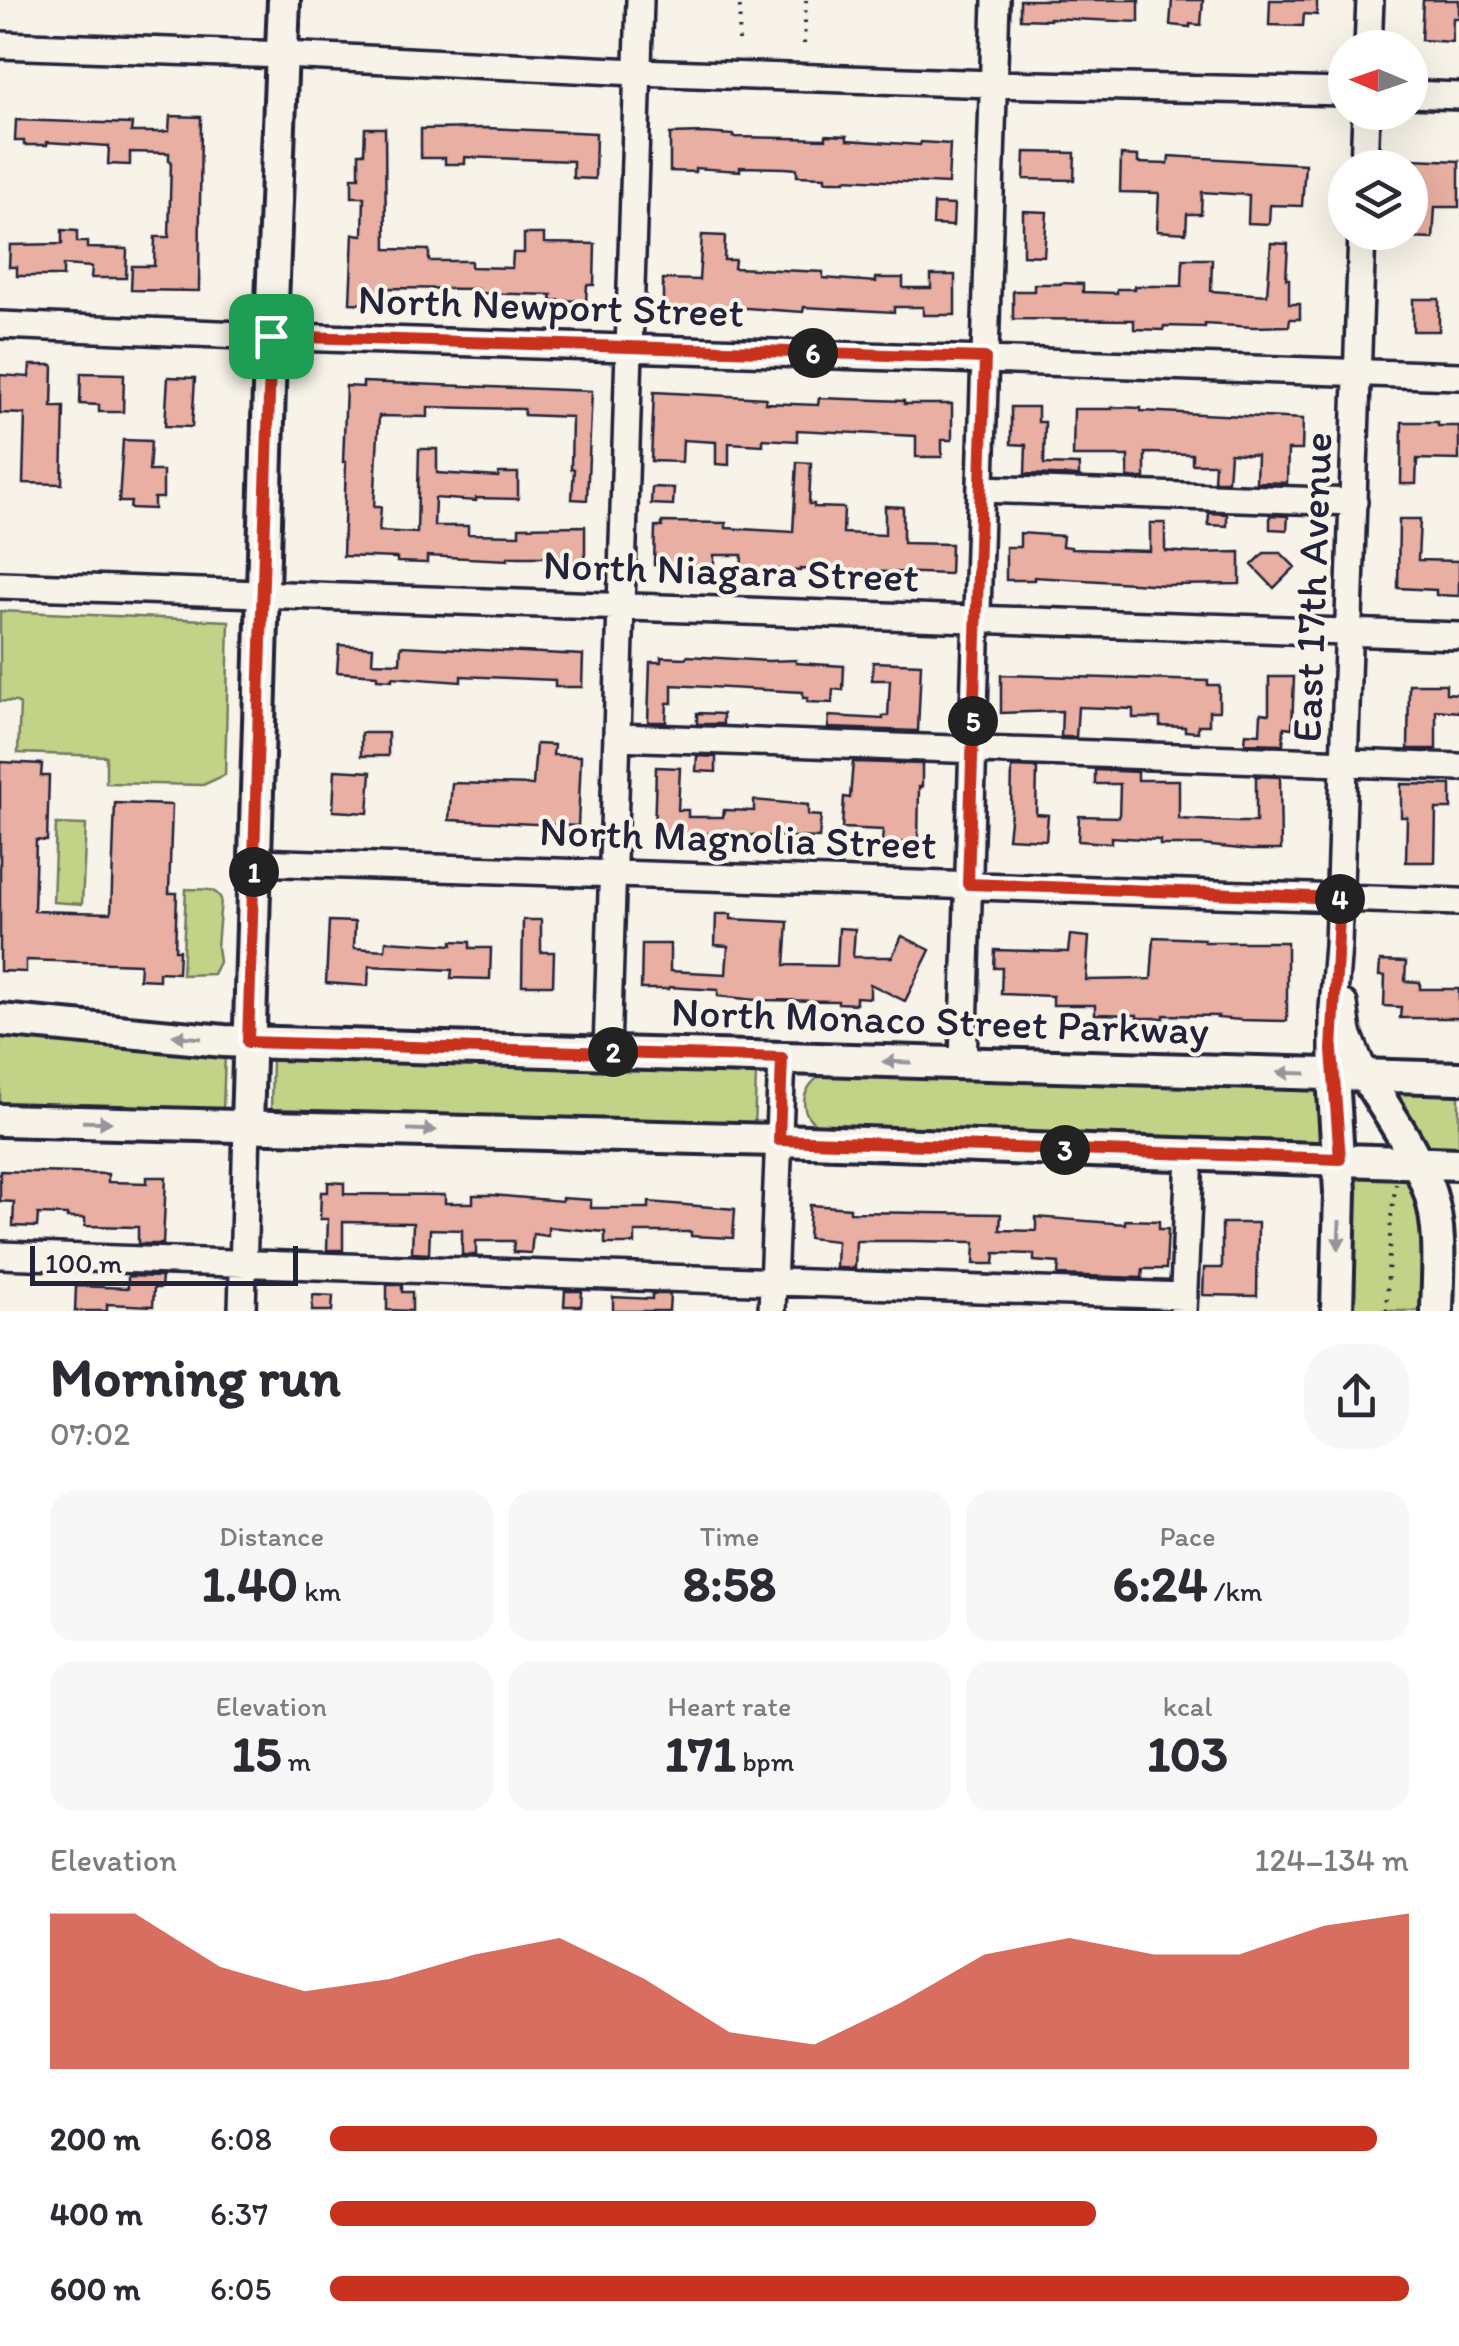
<!DOCTYPE html>
<meta charset="utf-8">
<style>
:root{--surface:#fff;--page:#f7f7f7;--text:#2b2b33;--muted:#7c7c81;--accent:#c8321e}
body{margin:0;font-family:Itim,sans-serif;background:var(--page);color:var(--text);height:100vh;display:flex;flex-direction:column;font-size:38px;white-space:nowrap}
*{box-sizing:border-box;margin:0}
p{font-size:32px;color:var(--muted)}
.icon{flex:none;width:55px;height:55px;fill:none;stroke:currentColor;stroke-width:2;stroke-linecap:round;stroke-linejoin:round}
.map{position:relative;height:1311px;overflow:hidden}
.sheet{display:flex;flex-direction:column;background:var(--surface);flex:1}
.sheet>*{flex:none}
.needle{width:65px;rotate:272deg}
.buttons{position:absolute;left:1328px;top:30px;display:grid;gap:20px}
.buttons a{display:grid;place-items:center;width:100px;height:100px;border-radius:50%;background:var(--surface);box-shadow:0 10px 40px #0002;font-size:50px}
.scale{position:absolute;left:30px;bottom:25px;width:268px;box-sizing:border-box;padding-left:10px;border:5px solid #22223b;border-top:0;font-size:28px;line-height:35px;white-space:nowrap;color:#22223b;-webkit-text-stroke:8px #f7f3e8;paint-order:stroke}
.pin{position:absolute;display:grid;place-items:center;width:85px;height:85px;color:#fff;margin:-42px;border-radius:20px;box-shadow:0 5px 15px #0006}
.km{position:absolute;width:50px;height:50px;margin:-25px;border-radius:50%;background:#222;color:#fff;font-size:28px;line-height:50px;text-align:center}
.round{display:grid;place-items:center;flex:none;width:105px;height:105px;border-radius:40px;background:var(--page)}
.head{display:flex;align-items:center;justify-content:space-between;height:170px;padding:0 50px}
h1{font-size:55px;font-weight:700;line-height:75px}
.stats{display:grid;grid-template-columns:repeat(3,1fr);gap:15px;height:170px;padding:10px 50px}
.stats div{display:grid;align-content:center;border-radius:25px;background:var(--page);text-align:center}
.stats b{font-size:50px;font-weight:700}
.stats small{font-size:28px;font-weight:400}
.stats p{font-size:28px}
.chart{height:280px;padding:20px 50px}
.chart p{display:flex;justify-content:space-between}
.chart svg{width:100%;height:180px;margin-top:10px;fill:var(--accent);opacity:.7}
ul{padding:0 50px;list-style:none;font-size:32px}
li{display:grid;grid-template-columns:160px 120px 1fr;align-items:center;height:75px}
li i{height:25px;border-radius:12px;background:var(--accent)}
.map>svg:first-child{display:block}
</style>
<div class="map">
<svg width="1459" height="1311" viewBox="0 0 1459 1311">
<rect width="100%" height="100%" fill="#f7f3e8"/>
<filter id="ink" filterUnits="userSpaceOnUse"><feTurbulence type="fractalNoise" baseFrequency=".01" numOctaves="2"/><feDisplacementMap in="SourceGraphic" scale="20" xChannelSelector="R" yChannelSelector="G"/><feConvolveMatrix kernelMatrix="1 2 1 2 8 2 1 2 1" color-interpolation-filters="sRGB"/></filter>
<g filter="url(#ink)">
<!-- green -->
<path fill="#c2d388" stroke="#727a62" stroke-width="2.5" d="M 0,611 L 229,621 L 225,775 L 203,785 L 106,783 L 106,756 L 18,753 L 20,705 L 17,702 L 0,701 Z
M 56,824 L 86,825 L 82,904 L 53,902 Z
M 186,889 C 199,890 215,886 221,899 L 217,947 L 219,962 L 213,974 L 182,975 Z
M 0,1034 L 225,1053 L 223,1110 L 0,1106 Z
M 272,1057 L 756,1074 L 754,1130 L 271,1112 Z
M 823,1074 L 1314,1085 L 1323,1092 L 1322,1146 L 825,1129 C 797,1118 798,1089 823,1074 Z
M 1398,1091 L 1459,1091 L 1459,1150 L 1434,1149 L 1420,1141 L 1395,1096 Z
M 1361,1173 L 1401,1176 L 1416,1190 L 1422,1210 L 1427,1311 L 1349,1311 L 1353,1184 L 1356,1177 Z"/>
<!-- building -->
<path fill="#e8afa2" stroke="#22223b" stroke-width="2.5" d="M 1020,0 L 1139,0 L 1139,22 L 1050,18 L 1050,20 L 1020,19 Z
M 1172,0 L 1203,0 L 1201,25 L 1190,24 L 1190,27 L 1170,25 Z
M 1270,0 L 1317,0 L 1317,15 L 1304,14 L 1303,26 L 1269,25 Z
M 1423,0 L 1459,0 L 1459,18 L 1453,18 L 1452,42 L 1421,40 Z
M 170,116 L 201,117 L 199,291 L 131,290 L 132,266 L 154,266 L 155,237 L 169,237 L 171,161 L 169,161 L 169,153 L 130,152 L 130,165 L 108,164 L 109,146 L 47,142 L 47,145 L 24,145 L 24,141 L 15,141 L 16,120 L 132,124 L 131,132 L 161,132 L 169,131 Z
M 365,128 L 385,128 L 386,249 L 429,250 L 429,261 L 471,261 L 471,267 L 512,268 L 513,253 L 524,253 L 524,234 L 544,234 L 544,243 L 595,244 L 594,285 L 587,285 L 586,301 L 551,300 L 552,295 L 477,293 L 477,289 L 385,288 L 384,296 L 371,296 L 371,304 L 350,303 L 353,234 L 363,235 L 364,197 L 352,197 L 352,177 L 359,177 L 359,153 L 364,153 Z
M 487,128 L 596,133 L 595,179 L 573,178 L 573,161 L 465,157 L 465,164 L 445,164 L 445,158 L 421,158 L 421,129 Z
M 704,133 L 734,135 L 733,137 L 786,138 L 826,139 L 826,135 L 847,136 L 847,140 L 920,145 L 921,142 L 950,144 L 948,184 L 845,179 L 845,181 L 825,181 L 825,177 L 797,176 L 797,169 L 785,168 L 740,167 L 740,171 L 695,168 L 695,172 L 670,171 L 670,134 Z
M 1025,152 L 1075,153 L 1074,180 L 1024,179 Z
M 1121,155 L 1138,156 L 1138,163 L 1168,164 L 1169,156 L 1305,164 L 1302,206 L 1270,205 L 1269,224 L 1248,223 L 1249,195 L 1202,192 L 1201,214 L 1187,214 L 1186,233 L 1157,231 L 1159,193 L 1120,192 Z
M 1411,159 L 1459,161 L 1459,207 L 1435,207 L 1433,239 L 1410,238 L 1412,197 L 1410,197 Z
M 934,204 L 954,205 L 953,226 L 933,225 Z
M 1023,211 L 1047,212 L 1044,256 L 1023,255 Z
M 62,230 L 77,231 L 77,242 L 87,242 L 87,248 L 127,249 L 126,278 L 91,278 L 92,267 L 63,265 L 63,276 L 17,276 L 17,267 L 9,267 L 10,245 L 62,244 Z
M 702,235 L 725,236 L 724,260 L 735,260 L 734,268 L 823,272 L 823,278 L 876,282 L 876,278 L 903,278 L 903,288 L 931,288 L 931,275 L 955,275 L 955,315 L 923,315 L 923,307 L 894,307 L 894,312 L 804,307 L 803,312 L 717,306 L 716,309 L 663,308 L 663,279 L 699,280 Z
M 1271,243 L 1288,244 L 1286,279 L 1289,279 L 1289,304 L 1300,304 L 1300,319 L 1290,319 L 1289,326 L 1254,327 L 1205,324 L 1205,327 L 1164,326 L 1163,330 L 1134,329 L 1134,320 L 1013,319 L 1013,291 L 1034,291 L 1034,284 L 1060,284 L 1061,283 L 1083,284 L 1083,292 L 1117,293 L 1117,289 L 1135,289 L 1135,286 L 1182,286 L 1183,259 L 1212,259 L 1211,291 L 1267,295 Z
M 1413,299 L 1439,299 L 1439,331 L 1413,331 Z
M 30,365 L 53,365 L 52,407 L 64,407 L 62,484 L 23,483 L 25,414 L 0,413 L 0,375 L 29,377 Z
M 81,373 L 124,374 L 123,412 L 99,412 L 99,405 L 80,404 Z
M 168,377 L 195,378 L 192,427 L 165,426 Z
M 363,382 L 592,391 L 587,500 L 572,499 L 574,469 L 571,469 L 572,417 L 524,415 L 524,409 L 428,407 L 428,417 L 379,416 L 374,507 L 381,507 L 379,531 L 417,533 L 419,449 L 437,449 L 437,473 L 498,477 L 499,473 L 518,473 L 518,499 L 476,498 L 476,501 L 435,498 L 434,526 L 468,526 L 468,534 L 519,535 L 519,527 L 585,526 L 585,561 L 559,561 L 559,557 L 508,557 L 508,560 L 427,556 L 427,563 L 397,562 L 397,558 L 343,556 L 346,462 L 343,462 L 346,386 L 363,387 Z
M 654,392 L 766,398 L 765,403 L 818,405 L 819,398 L 904,401 L 904,404 L 952,404 L 952,440 L 942,440 L 942,457 L 916,457 L 916,436 L 797,430 L 797,441 L 763,439 L 763,445 L 729,443 L 729,465 L 716,464 L 716,442 L 683,440 L 682,462 L 651,461 Z
M 1011,407 L 1038,407 L 1038,422 L 1045,422 L 1044,464 L 1079,465 L 1079,476 L 1025,474 L 1026,445 L 1011,444 Z
M 1112,407 L 1141,408 L 1141,411 L 1303,419 L 1302,450 L 1288,450 L 1287,483 L 1256,482 L 1257,455 L 1230,453 L 1228,481 L 1214,481 L 1215,464 L 1192,464 L 1192,454 L 1145,453 L 1145,478 L 1128,478 L 1128,456 L 1073,456 L 1074,409 L 1112,409 Z
M 1402,422 L 1438,422 L 1438,426 L 1459,426 L 1459,460 L 1417,459 L 1416,484 L 1401,484 Z
M 123,440 L 151,441 L 149,471 L 163,471 L 163,498 L 154,498 L 154,509 L 130,508 L 131,502 L 119,502 Z
M 797,462 L 811,463 L 809,504 L 814,504 L 814,507 L 844,508 L 843,533 L 885,535 L 885,506 L 903,507 L 903,543 L 951,544 L 950,574 L 800,569 L 800,571 L 766,569 L 766,573 L 741,572 L 742,555 L 714,555 L 714,567 L 654,565 L 655,527 L 662,527 L 662,522 L 726,523 L 726,528 L 793,532 Z
M 652,487 L 674,488 L 673,505 L 651,504 Z
M 1209,513 L 1227,514 L 1227,526 L 1208,525 Z
M 1270,515 L 1288,516 L 1287,530 L 1270,529 Z
M 1399,519 L 1420,519 L 1418,560 L 1459,561 L 1459,596 L 1436,595 L 1436,590 L 1398,588 Z
M 1150,523 L 1165,523 L 1165,551 L 1193,553 L 1240,552 L 1240,584 L 1167,585 L 1034,577 L 1034,580 L 1006,580 L 1006,547 L 1020,547 L 1020,533 L 1063,536 L 1062,546 L 1071,547 L 1071,549 L 1150,551 Z
M 1264,553 L 1281,553 L 1295,567 L 1274,588 L 1252,565 Z
M 339,645 L 373,647 L 372,662 L 400,663 L 401,646 L 583,655 L 582,687 L 555,687 L 555,680 L 461,676 L 461,682 L 392,677 L 392,680 L 377,679 L 377,675 L 337,672 Z
M 687,656 L 768,661 L 796,660 L 796,663 L 844,666 L 843,690 L 833,689 L 832,703 L 807,702 L 808,698 L 803,698 L 803,692 L 672,685 L 672,703 L 667,703 L 666,722 L 648,722 L 650,662 L 661,662 L 661,657 L 686,658 Z
M 873,662 L 921,664 L 918,731 L 828,728 L 829,716 L 883,719 L 883,716 L 888,716 L 890,680 L 872,680 Z
M 1001,675 L 1208,681 L 1208,685 L 1219,685 L 1219,711 L 1209,711 L 1209,725 L 1198,725 L 1198,732 L 1185,731 L 1185,727 L 1160,726 L 1160,718 L 1133,718 L 1133,709 L 1078,707 L 1076,737 L 1061,737 L 1062,711 L 1001,713 Z
M 1269,677 L 1294,677 L 1292,728 L 1284,727 L 1283,744 L 1245,743 L 1246,733 L 1260,734 L 1261,713 L 1269,714 Z
M 1409,684 L 1446,684 L 1446,693 L 1459,694 L 1459,712 L 1436,710 L 1436,749 L 1408,749 Z
M 697,713 L 723,714 L 723,724 L 697,724 Z
M 361,733 L 388,733 L 388,756 L 361,756 Z
M 536,744 L 554,745 L 553,755 L 581,756 L 578,826 L 449,820 L 452,783 L 533,785 Z
M 697,756 L 716,757 L 716,772 L 696,771 Z
M 0,762 L 42,764 L 41,776 L 49,776 L 47,841 L 36,840 L 34,911 L 111,913 L 115,803 L 172,805 L 169,893 L 177,893 L 175,950 L 179,950 L 178,973 L 159,972 L 159,980 L 139,979 L 140,964 L 26,960 L 26,972 L 0,971 Z
M 853,762 L 922,764 L 922,787 L 919,787 L 918,843 L 882,842 L 883,830 L 842,828 L 844,797 L 850,798 Z
M 656,767 L 680,768 L 678,810 L 688,810 L 688,817 L 723,817 L 724,810 L 754,811 L 754,800 L 808,805 L 808,815 L 821,816 L 819,838 L 688,833 L 688,836 L 654,835 Z
M 1012,767 L 1037,768 L 1036,814 L 1048,815 L 1046,840 L 1008,838 L 1011,812 Z
M 335,770 L 371,772 L 368,813 L 333,811 Z
M 1095,770 L 1138,772 L 1138,780 L 1179,780 L 1179,819 L 1239,822 L 1256,822 L 1256,776 L 1280,777 L 1281,850 L 1250,850 L 1202,845 L 1160,845 L 1160,840 L 1111,837 L 1111,843 L 1078,841 L 1079,816 L 1119,817 L 1120,784 L 1095,784 Z
M 1401,784 L 1451,785 L 1451,809 L 1436,809 L 1435,862 L 1406,862 L 1407,817 L 1401,817 Z
M 716,914 L 731,914 L 731,919 L 788,922 L 785,965 L 837,966 L 839,928 L 855,929 L 853,957 L 892,957 L 902,936 L 930,950 L 905,1001 L 870,984 L 870,998 L 856,997 L 856,1004 L 838,1003 L 838,1001 L 756,1000 L 718,996 L 718,990 L 669,987 L 669,989 L 641,989 L 642,944 L 670,944 L 670,971 L 726,974 L 728,946 L 715,945 Z
M 523,920 L 541,920 L 541,952 L 554,952 L 553,985 L 522,985 Z
M 329,921 L 355,922 L 354,948 L 385,950 L 386,941 L 452,945 L 452,941 L 470,942 L 470,948 L 491,948 L 490,979 L 451,978 L 452,970 L 369,966 L 368,986 L 326,983 Z
M 1070,935 L 1089,937 L 1086,980 L 1151,979 L 1154,937 L 1204,939 L 1204,942 L 1287,942 L 1287,1021 L 1241,1020 L 1217,1018 L 1218,1016 L 1164,1015 L 1164,1018 L 1137,1018 L 1137,1015 L 1095,1014 L 1095,1005 L 1053,1005 L 1053,996 L 1001,994 L 1002,968 L 994,968 L 995,950 L 1068,952 Z
M 1380,961 L 1406,962 L 1405,981 L 1420,982 L 1420,989 L 1459,989 L 1459,1018 L 1400,1018 L 1401,1007 L 1384,1006 L 1385,976 L 1379,976 Z
M 0,1171 L 108,1174 L 108,1182 L 147,1183 L 147,1177 L 166,1177 L 163,1244 L 138,1244 L 138,1227 L 85,1226 L 85,1218 L 67,1218 L 67,1215 L 38,1214 L 37,1227 L 13,1226 L 14,1202 L 0,1201 Z
M 328,1182 L 344,1183 L 344,1194 L 445,1195 L 445,1203 L 473,1203 L 473,1195 L 492,1195 L 562,1201 L 562,1198 L 591,1200 L 591,1208 L 649,1208 L 649,1202 L 735,1209 L 733,1238 L 691,1236 L 691,1232 L 635,1232 L 635,1244 L 605,1244 L 605,1232 L 548,1227 L 548,1236 L 533,1234 L 531,1253 L 513,1252 L 514,1241 L 476,1241 L 476,1255 L 462,1255 L 462,1230 L 430,1229 L 429,1254 L 412,1253 L 413,1223 L 343,1222 L 343,1250 L 327,1250 L 328,1219 L 320,1219 L 321,1192 L 328,1192 Z
M 810,1205 L 850,1208 L 850,1212 L 1001,1214 L 1000,1230 L 1036,1231 L 1036,1217 L 1125,1224 L 1125,1220 L 1159,1221 L 1159,1229 L 1168,1229 L 1166,1269 L 1143,1269 L 1142,1278 L 1058,1275 L 1059,1263 L 1034,1261 L 1034,1254 L 995,1253 L 994,1264 L 974,1264 L 975,1242 L 912,1241 L 856,1241 L 855,1268 L 836,1268 L 837,1241 L 808,1238 Z
M 1222,1223 L 1258,1223 L 1257,1296 L 1203,1295 L 1204,1268 L 1222,1268 Z
M 128,1276 L 162,1277 L 161,1288 L 154,1288 L 153,1306 L 107,1304 L 107,1311 L 75,1311 L 76,1286 L 128,1288 Z
M 387,1285 L 402,1285 L 402,1292 L 412,1292 L 412,1311 L 387,1310 Z
M 565,1291 L 582,1291 L 581,1306 L 564,1306 Z
M 652,1294 L 670,1294 L 669,1311 L 613,1311 L 613,1297 L 652,1299 Z
M 313,1295 L 333,1296 L 332,1311 L 312,1311 Z"/>
<g fill="none" stroke-linecap="round" stroke-linejoin="round">
<!-- minor casing -->
<g stroke="#22223b" stroke-width="32">
<path id="minor" d="M 0,45 L 283,55 L 637,72 L 993,84 L 1345,92
M 1368,48 L 1370,0
M 1410,94 L 1459,96
M 1364,168 L 1366,112
M 0,325 L 294,337 L 1459,376
M 981,489 L 1354,502
M 0,585 L 1459,636
M 617,737 L 1459,767
M 254,862 L 1459,902
M 1344,1004 L 1348,1033 L 1365,1075
M 607,1052 L 640,0
M 963,1064 L 996,0
M 1333,1075 L 1333,1009 L 1338,945 L 1362,232
M 0,1255 L 1184,1296
M 242,1311 L 247,1126
M 772,1311 L 782,1058
M 1183,1311 L 1190,1154"/>
</g>
<!-- major casing -->
<g stroke="#22223b" stroke-width="38">
<path id="major" d="M 0,1020 L 224,1041 L 277,1043 L 1459,1078
M 1333,1075 L 1340,1192 L 1337,1311
M 1365,1075 C 1388,1113 1416,1151 1430,1193 C 1442,1231 1438,1272 1437,1311
M 0,1120 L 779,1140 L 1459,1164
M 247,1126 L 270,354 L 284,0"/>
</g>
<!-- path -->
<path stroke="#22223b" stroke-width="4" stroke-dasharray="2.5 8" stroke-linecap="butt" d="M 739,41 L 740,0
M 804,44 L 806,0
M 1386,1311 L 1391,1217 L 1396,1183"/>
<!-- minor -->
<use href="#minor" stroke="#f7f3e8" stroke-width="25"/>
<!-- major -->
<use href="#major" stroke="#f7f3e8" stroke-width="30"/>
</g>
<!-- one-way arrows -->
<defs><path id="oneway-solid" d="M-6-.8H1V-3.2L6.5 0L1 3.2V.8H-6Z" transform="scale(2.5)"/></defs>
<g fill="#97959a">
<use href="#oneway-solid" transform="translate(187 1037) rotate(-174)"/>
<use href="#oneway-solid" transform="translate(897 1062) rotate(-178)"/>
<use href="#oneway-solid" transform="translate(1292 1073) rotate(-178)"/>
<use href="#oneway-solid" transform="translate(97 1122) rotate(1)"/>
<use href="#oneway-solid" transform="translate(422 1130) rotate(2)"/>
<use href="#oneway-solid" transform="translate(1339 1235) rotate(92)"/>
</g>
</g>
<g fill="none" stroke-linecap="round" stroke-linejoin="round" filter="url(#ink)">
<!-- route casing -->
<g stroke="#fff" stroke-width="20">
<path id="route" d="M 271,336 L 985,358 L 968,884 L 1340,898 L 1332,1050 L 1340,1159 L 779,1140 L 782,1058 L 248,1042 Z"/>
</g>
<!-- route -->
<use href="#route" stroke="#c8321e" stroke-width="12"/>
</g>
<g text-anchor="middle" stroke-width="8" stroke-linejoin="round" paint-order="stroke">
<!-- street labels -->
<g font-size="42" fill="#22223b" stroke="#f7f3e8">
<text transform="translate(551 305) rotate(2)" y="15">North Newport Street</text>
<text transform="translate(731 570) rotate(2)" y="15">North Niagara Street</text>
<text transform="translate(1311 587) rotate(-88)" y="15">East 17th Avenue</text>
<text transform="translate(738 837) rotate(2)" y="15">North Magnolia Street</text>
<text transform="translate(940 1020) rotate(2)" y="15">North Monaco Street Parkway</text>
</g>
</g>
</svg>
<div class="buttons">
<a><svg class="needle" viewBox="-14 -14 28 28"><path d="M0-13l5 13h-10z" fill="#e53935"/><path d="M0 13l5-13h-10z" fill="#7c7c81"/></svg></a>
<a><svg class="icon" aria-label="layers" viewBox="0 0 24 24"><path d="M12 4l9 5-9 5-9-5zM3 14l9 5 9-5"/></svg></a>
</div>
<div class="scale">100 m</div>
<div class="pin" style="left:271px;top:336px;background:#1e9e55"><svg class="icon" aria-label="arrive" viewBox="0 0 24 24"><path d="M6 21V4h12l-3 4 3 4H6"/></svg></div>
<b class="km" style="left:254px;top:872px">1</b>
<b class="km" style="left:613px;top:1052px">2</b>
<b class="km" style="left:1065px;top:1150px">3</b>
<b class="km" style="left:1340px;top:899px">4</b>
<b class="km" style="left:973px;top:721px">5</b>
<b class="km" style="left:813px;top:353px">6</b>
</div>
<section class="sheet">
<div class="head"><div><h1>Morning run</h1><p>07:02</p></div><a class="round"><svg class="icon" aria-label="share" viewBox="0 0 24 24"><path d="M12 15V3M7 8l5-5 5 5M5 13v7h14v-7"/></svg></a></div>
<div class="stats">
<div><p>Distance</p><b>1.40<small> km</small></b></div>
<div><p>Time</p><b>8:58</b></div>
<div><p>Pace</p><b>6:24<small> /km</small></b></div>
</div>
<div class="stats">
<div><p>Elevation</p><b>15<small> m</small></b></div>
<div><p>Heart rate</p><b>171<small> bpm</small></b></div>
<div><p>kcal</p><b>103</b></div>
</div>
<div class="chart"><p><span>Elevation</span>124–134 m</p>
<svg viewBox="0 0 160 44" preserveAspectRatio="none"><path d="M0 44V6L10 6L20 19L30 25L40 22L50 16L60 12L70 22L80 35L90 38L100 28L110 16L120 12L130 16L140 16L150 9L160 6V44z"/></svg>
</div>
<ul>
<li><b>200 m</b>6:08<i style="width:97%"></i></li>
<li><b>400 m</b>6:37<i style="width:71%"></i></li>
<li><b>600 m</b>6:05<i style="width:100%"></i></li>
</ul>
</section>
